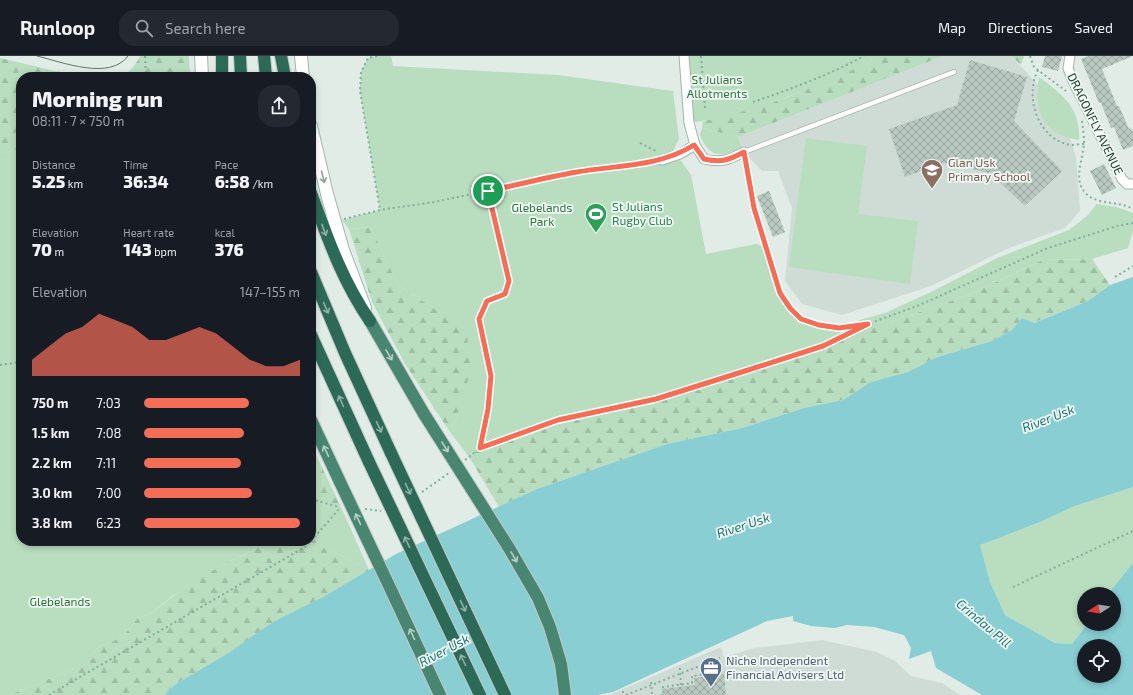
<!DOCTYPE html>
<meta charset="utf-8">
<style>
:root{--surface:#171b24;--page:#242831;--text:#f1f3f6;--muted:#9ea1a6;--line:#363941;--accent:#f46d57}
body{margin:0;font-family:"Exo 2",sans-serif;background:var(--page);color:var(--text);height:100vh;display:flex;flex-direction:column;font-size:15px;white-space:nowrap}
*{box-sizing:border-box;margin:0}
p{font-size:13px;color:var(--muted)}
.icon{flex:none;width:22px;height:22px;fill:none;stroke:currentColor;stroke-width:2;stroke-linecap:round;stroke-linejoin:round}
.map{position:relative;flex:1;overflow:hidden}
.details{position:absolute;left:16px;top:16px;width:300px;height:474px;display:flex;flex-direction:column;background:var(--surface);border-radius:16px;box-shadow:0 2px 6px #0003}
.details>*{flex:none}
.needle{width:26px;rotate:258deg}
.buttons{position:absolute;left:1077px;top:531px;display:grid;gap:8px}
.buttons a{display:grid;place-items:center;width:44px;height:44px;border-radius:50%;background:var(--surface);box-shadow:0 2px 6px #0003;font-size:20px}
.pin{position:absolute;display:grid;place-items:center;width:34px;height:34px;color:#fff;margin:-17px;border:2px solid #fff;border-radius:50%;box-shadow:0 1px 4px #0007}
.round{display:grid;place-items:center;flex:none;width:42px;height:42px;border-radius:16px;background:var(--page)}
.overview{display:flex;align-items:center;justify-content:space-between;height:68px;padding:0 16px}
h1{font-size:22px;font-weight:800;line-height:30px}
.metrics{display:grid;grid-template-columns:repeat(3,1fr);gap:6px;height:68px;padding:4px 16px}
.metrics div{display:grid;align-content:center}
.metrics b{font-size:17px;font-weight:800}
.metrics small{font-size:11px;font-weight:400}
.metrics p{font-size:11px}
.chart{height:112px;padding:8px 16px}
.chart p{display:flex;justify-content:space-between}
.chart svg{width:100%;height:72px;margin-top:4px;fill:var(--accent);opacity:.7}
ul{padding:0 16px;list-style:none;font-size:13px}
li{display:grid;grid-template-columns:64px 48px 1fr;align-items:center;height:30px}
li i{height:10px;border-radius:5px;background:var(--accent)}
header{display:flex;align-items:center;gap:24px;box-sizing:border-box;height:56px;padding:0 20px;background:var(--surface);border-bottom:1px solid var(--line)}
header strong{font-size:19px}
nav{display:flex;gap:22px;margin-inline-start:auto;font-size:14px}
.search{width:280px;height:36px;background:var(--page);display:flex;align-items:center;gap:10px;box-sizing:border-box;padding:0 14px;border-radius:16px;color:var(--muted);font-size:15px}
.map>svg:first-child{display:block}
</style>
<header>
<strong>Runloop</strong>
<div class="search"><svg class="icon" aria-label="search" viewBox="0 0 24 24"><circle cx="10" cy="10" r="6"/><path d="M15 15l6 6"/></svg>Search here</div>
<nav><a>Map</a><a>Directions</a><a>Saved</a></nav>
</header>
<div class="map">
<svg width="1133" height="639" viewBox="0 0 1133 639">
<defs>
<pattern id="forest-firs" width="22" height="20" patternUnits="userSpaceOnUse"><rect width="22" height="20" fill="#b9ddbf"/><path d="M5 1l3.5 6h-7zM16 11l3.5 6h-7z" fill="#9fbfa5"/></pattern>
<pattern id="building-cross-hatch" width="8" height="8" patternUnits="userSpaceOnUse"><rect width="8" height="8" fill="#b9c9c1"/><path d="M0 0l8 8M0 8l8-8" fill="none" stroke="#96a49d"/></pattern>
</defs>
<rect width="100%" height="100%" fill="#e1ece6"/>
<!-- built -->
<path fill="#cfdcd5" d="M 943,0 L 1011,0 L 1060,52 L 1076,101 L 1080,155 L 1065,172 L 1009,192 L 931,230 L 842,259 L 802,248 L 785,225 L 792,152 L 778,115 L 762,115 L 744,96 L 738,81 Z
M 822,584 L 877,596 L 895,605 L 911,620 L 942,627 L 960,639 L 609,639 L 721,591 L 724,601 L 755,592 Z"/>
<!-- green -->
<path fill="#b9ddbf" d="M 377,0 L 391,0 L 393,10 L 558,19 L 673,35 L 679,83 L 670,101 L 681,105 L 691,119 L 706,198 L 756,188 L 768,192 L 780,237 L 790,252 L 801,263 L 819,269 L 839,272 L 849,270 L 860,264 L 885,257 L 931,236 L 997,202 L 1069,174 L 1087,160 L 1097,148 L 1116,151 L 1133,157 L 1133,175 L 1128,192 L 1092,203 L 1043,204 L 968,239 L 836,286 L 835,284 L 823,290 L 656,343 L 558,364 L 480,392 L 469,401 L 450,376 L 459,355 L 441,257 L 398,229 L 371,171 L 349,173 L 342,164 L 380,154 L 360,35 L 361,16 L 368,2 Z
M 684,0 L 882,0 L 833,24 L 738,59 L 689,67 Z
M 1039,21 C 1062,38 1081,52 1079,84 C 1043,79 1033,54 1039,21 Z
M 702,72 L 738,81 L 742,92 C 720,101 710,103 700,79 Z
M 806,82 L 867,90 L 858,158 L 918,165 L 910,228 L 789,211 Z
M 21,92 L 21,485 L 267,485 L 251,496 L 230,505 L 212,515 L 171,541 L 151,557 L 137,563 L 124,579 L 110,587 L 100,590 L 93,597 L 89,607 L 9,639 L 0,639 L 0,98 Z
M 1133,431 L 1133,507 L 1108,538 L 1084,538 L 1084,568 L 1087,568 L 1072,588 L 1055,587 L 1005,559 L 990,526 L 979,489 L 1040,466 L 1075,450 Z
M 311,443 L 341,451 L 369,514 L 323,491 L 311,480 Z"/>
<!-- forest -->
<path fill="url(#forest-firs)" d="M 140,0 L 189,0 L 190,21 L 118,21 C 129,18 135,10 140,0 Z
M 882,0 L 943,0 L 738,81 L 702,72 L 703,65 C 765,54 825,27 882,0 Z
M 1011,0 L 1024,0 L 1021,9 Z
M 0,2 L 55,15 L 92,21 L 21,21 L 21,92 L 0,98 Z
M 371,171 L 398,229 L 441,257 L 467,280 L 471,313 L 459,355 L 450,376 L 405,308 L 372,246 L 349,173 Z
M 1092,203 L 1110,229 L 1088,245 L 1033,267 L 1022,262 L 1012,274 L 992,285 L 937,301 L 908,316 L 871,326 L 843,344 L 804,352 L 742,372 L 667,388 L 537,433 L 499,451 L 469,401 L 480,392 L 558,364 L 656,343 L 823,290 L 968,239 L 1043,204 Z
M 311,388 L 341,451 L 311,443 Z
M 311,480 L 323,491 L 369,514 L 323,541 L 273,567 L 230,596 L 176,628 L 164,639 L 9,639 L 89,607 L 93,597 L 100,590 L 110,587 L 124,579 L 137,563 L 151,557 L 192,526 L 230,505 L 251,496 L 267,485 L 311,485 Z"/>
<!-- water -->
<path fill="#88ced2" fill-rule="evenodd" d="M 1133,221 L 1133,431 L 1075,450 L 1040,466 L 980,489 L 990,526 L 1005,559 L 1055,587 L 1072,588 L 1087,568 L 1114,568 L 1114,538 L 1108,538 L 1133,507 L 1133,639 L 982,639 L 936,612 L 931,595 L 909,603 L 911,592 L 904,579 L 874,571 L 847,569 L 835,572 L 811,570 L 793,565 L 793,560 L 767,565 L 613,636 L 597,639 L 164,639 L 176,628 L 230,596 L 273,566 L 323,541 L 396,498 L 537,433 L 667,388 L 742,372 L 804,352 L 843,344 L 871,326 L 908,316 L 937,301 L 992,285 L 1012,274 L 1022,262 L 1034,267 L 1088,245 L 1110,229 ZM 1084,590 L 1114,590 L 1114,620 L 1084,620 Z"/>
<!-- building -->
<path fill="url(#building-cross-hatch)" d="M 1045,0 L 1062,0 L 1058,15 L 1042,11 Z
M 1089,0 L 1133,0 L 1102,13 L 1117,50 L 1119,50 L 1129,73 L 1131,72 L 1133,77 L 1133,90 L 1123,94 L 1114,71 L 1111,72 L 1101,47 L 1099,47 L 1081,3 Z
M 970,4 L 1027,21 L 1014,65 L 1062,115 L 1025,150 L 990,117 L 943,107 L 905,121 L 889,73 L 957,49 Z
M 1104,108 L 1116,132 L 1102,139 L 1090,115 Z
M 769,135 L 785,176 L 773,181 L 757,140 Z
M 724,618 L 726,639 L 663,639 L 662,633 L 695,629 L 694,622 Z"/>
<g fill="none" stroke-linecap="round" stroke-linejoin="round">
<!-- service casing -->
<g stroke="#a4b4ac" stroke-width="6">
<path id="service" d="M 744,96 L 954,16"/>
</g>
<!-- minor casing -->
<g stroke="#a4b4ac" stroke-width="11">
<path id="minor" d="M 1070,0 L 1068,12 L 1072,23 L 1122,123 L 1127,128 L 1133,128
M 695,89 L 704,103 C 721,107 729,104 744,96
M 662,104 L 680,98 L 695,89 L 689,67 L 684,0"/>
</g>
<!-- secondary casing -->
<g stroke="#9fb8ad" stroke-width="14">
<path id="secondary" d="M 201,0 L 202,21
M 301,0 L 303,21
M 311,70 L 327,138 L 343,194 L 365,252"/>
</g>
<!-- trunk casing -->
<g stroke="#c1c9c6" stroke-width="14">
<path id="trunk" d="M 370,265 L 424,358
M 311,364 L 340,426
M 392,536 L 440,639
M 561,608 L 565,639"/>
</g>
<!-- motorway casing -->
<g stroke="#c1c9c6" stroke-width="14">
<path id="motorway" d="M 222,0 L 222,21
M 240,0 L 241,21
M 264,0 L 266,21
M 281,0 L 285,21
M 311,137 C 328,183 342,224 370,265
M 311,216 L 345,297 L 391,397
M 311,279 L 369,406"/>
</g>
<!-- path -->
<path stroke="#81b09c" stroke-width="2" stroke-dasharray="2 3" stroke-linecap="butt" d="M 145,0 L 146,21
M 377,0 L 368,2 L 361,16 L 360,35 L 380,154
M 701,0 L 705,52
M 1030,0 L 1034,11 L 1066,35
M 1038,14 C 1024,41 1038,84 1071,89 C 1075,89 1080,88 1084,88
M 753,46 C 791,33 829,19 864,0
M 1082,65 C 1083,72 1084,80 1084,87 C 1083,106 1069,131 1094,143 C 1106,148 1121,146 1133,153
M 640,87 L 658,96
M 745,105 L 754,152 L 780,237 L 790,252 L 801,263 L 819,269 L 839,272 L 865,268
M 344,163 L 380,154 L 434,146 L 577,116 L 653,106
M 1115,221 L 1133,210
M 0,309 L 21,306
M 480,392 L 488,353 L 491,319 L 479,263 L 487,245 L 505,238 L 509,225 L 488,135
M 465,404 L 480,392 L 558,364 L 656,343 L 823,290 L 868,268 L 917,250 L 1048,192 L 1117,170 L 1133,167
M 422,436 L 449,417
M 311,443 L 339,451
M 365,453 L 381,455
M 311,485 L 340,452
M 1013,531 L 1133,475
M 707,602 L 709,620
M 680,612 L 681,631
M 651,626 L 652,639
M 623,635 L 623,639
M 49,639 L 305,491 L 311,485
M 626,639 L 720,602
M 661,639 L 664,639 L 663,631 L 692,627 L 692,620 L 725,616"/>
<!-- service -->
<use href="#service" stroke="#fff" stroke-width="4.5"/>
<!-- minor -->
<use href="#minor" stroke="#fff" stroke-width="9"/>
<!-- secondary -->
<use href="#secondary" stroke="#fff" stroke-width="12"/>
<!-- trunk -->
<use href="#trunk" stroke="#488671" stroke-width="12"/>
<!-- motorway -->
<use href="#motorway" stroke="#2c6956" stroke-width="12"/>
<!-- tram -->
<path stroke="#5b786d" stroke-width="1" d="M 37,0 C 62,6 110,25 128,0"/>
<!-- trunk-bridge casing -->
<g stroke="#c1c9c6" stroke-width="14" stroke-linecap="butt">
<path id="trunk-bridge" d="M 424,358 L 509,492 L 538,542 L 550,571 L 561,608
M 340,426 L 392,536"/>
</g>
<!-- motorway-bridge casing -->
<g stroke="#c1c9c6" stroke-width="14" stroke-linecap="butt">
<path id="motorway-bridge" d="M 391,397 L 505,639
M 369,406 L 480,639"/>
</g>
<!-- trunk-bridge -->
<use href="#trunk-bridge" stroke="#488671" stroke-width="12"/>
<!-- motorway-bridge -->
<use href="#motorway-bridge" stroke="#2c6956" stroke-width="12"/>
</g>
<!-- one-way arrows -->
<defs><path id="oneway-shaft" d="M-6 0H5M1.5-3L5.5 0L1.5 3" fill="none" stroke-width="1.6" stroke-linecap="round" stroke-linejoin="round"/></defs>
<use stroke="#909e98" href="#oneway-shaft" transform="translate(323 121) rotate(76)"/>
<g stroke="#8eb0a5">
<use href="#oneway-shaft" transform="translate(324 174) rotate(70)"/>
<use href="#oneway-shaft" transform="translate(326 252) rotate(67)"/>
<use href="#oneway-shaft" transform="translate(341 345) rotate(-114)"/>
<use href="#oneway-shaft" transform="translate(379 371) rotate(65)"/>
<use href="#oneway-shaft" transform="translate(408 433) rotate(65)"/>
<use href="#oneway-shaft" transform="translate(407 486) rotate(-116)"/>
<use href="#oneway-shaft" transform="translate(463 550) rotate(65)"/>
<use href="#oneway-shaft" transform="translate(463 604) rotate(-116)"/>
</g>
<g stroke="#b6d0c6">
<use href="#oneway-shaft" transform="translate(389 299) rotate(59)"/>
<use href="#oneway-shaft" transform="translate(445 391) rotate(58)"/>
<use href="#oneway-shaft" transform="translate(326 395) rotate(-115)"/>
<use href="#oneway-shaft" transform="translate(358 463) rotate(-115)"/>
<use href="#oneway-shaft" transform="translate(514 501) rotate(60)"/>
<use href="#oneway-shaft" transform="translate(412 578) rotate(-115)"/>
</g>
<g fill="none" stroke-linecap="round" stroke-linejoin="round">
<!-- route casing -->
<g stroke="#fff" stroke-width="8">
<path id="route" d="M 694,89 L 704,103 C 721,107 729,104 744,96 L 754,152 L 780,237 L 790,252 L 801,263 L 819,269 L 839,272 L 868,268 L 823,290 L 745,315 L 656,343 L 558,364 L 480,392 L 488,353 L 491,320 L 479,263 L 487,245 L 505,238 L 509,225 L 488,135 C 517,129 547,121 577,116 C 617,109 659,111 694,89 Z"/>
</g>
<!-- route -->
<use href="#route" stroke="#f46d57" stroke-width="5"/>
</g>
<!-- icons -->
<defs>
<g id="school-pin" transform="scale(1.15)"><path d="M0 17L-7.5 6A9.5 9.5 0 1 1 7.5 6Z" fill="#8d6e63" stroke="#f1f8f4"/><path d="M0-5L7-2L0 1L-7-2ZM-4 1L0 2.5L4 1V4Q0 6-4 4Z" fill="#fff"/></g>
<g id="stadium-pin" transform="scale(1.15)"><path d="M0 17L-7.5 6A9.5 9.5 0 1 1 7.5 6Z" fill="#2e9e5b" stroke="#f1f8f4"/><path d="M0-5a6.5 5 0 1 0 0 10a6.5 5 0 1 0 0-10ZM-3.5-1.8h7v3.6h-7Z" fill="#fff"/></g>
<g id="office-pin" transform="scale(1.15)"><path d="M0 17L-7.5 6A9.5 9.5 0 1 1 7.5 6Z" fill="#5c6f8a" stroke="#f1f8f4"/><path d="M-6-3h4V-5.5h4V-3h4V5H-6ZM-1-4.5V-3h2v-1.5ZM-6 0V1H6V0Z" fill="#fff"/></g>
</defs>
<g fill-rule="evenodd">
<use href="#school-pin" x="932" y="114"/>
<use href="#stadium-pin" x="596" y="158"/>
<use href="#office-pin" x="711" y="612"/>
</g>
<g text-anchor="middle" stroke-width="3.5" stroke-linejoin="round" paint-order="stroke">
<!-- park labels -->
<g font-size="12" fill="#2b743f" stroke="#f1f8f4">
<text x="717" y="28">St Julians<tspan x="717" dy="14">Allotments</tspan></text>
<text x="542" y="156">Glebelands<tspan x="542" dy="14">Park</tspan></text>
<text x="60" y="550">Glebelands</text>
</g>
<!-- street labels -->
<g font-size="12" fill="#213d32" stroke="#f1f8f4">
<text transform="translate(1095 68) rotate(64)" y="4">DRAGONFLY AVENUE</text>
</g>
<!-- education labels -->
<g font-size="12" fill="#785e54" stroke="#f1f8f4" text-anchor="start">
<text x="948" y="111">Glan Usk<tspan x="948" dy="14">Primary School</tspan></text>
</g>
<!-- leisure labels -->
<g font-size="12" fill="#27864d" stroke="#f1f8f4" text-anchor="start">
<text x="612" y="155">St Julians<tspan x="612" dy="14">Rugby Club</tspan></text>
</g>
<!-- service labels -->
<g font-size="12" fill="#4e5e75" stroke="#f1f8f4" text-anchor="start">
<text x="726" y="609">Niche Independent<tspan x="726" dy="14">Financial Advisers Ltd</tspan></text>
</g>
<!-- water labels -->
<g font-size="13" font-style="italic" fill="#1a7379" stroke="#f1f8f4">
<text transform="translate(1048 362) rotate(-21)" y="5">River Usk</text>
<text transform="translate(743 469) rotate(-18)" y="5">River Usk</text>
<text transform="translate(984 567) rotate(40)" y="5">Crindau Pill</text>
<text transform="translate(444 594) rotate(-28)" y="5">River Usk</text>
</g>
</g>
</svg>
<div class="buttons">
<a><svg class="needle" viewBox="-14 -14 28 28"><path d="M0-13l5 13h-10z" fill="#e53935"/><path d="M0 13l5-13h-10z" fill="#9ea1a6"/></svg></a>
<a><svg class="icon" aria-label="locate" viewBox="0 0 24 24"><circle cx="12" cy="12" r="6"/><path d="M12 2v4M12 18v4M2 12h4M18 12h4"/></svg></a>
</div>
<div class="pin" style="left:488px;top:135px;background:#1e9e55"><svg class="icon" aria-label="arrive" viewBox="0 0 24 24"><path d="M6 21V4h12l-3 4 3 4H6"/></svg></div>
<section class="details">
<div class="overview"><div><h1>Morning run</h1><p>08:11 · 7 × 750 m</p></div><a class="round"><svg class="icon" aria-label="share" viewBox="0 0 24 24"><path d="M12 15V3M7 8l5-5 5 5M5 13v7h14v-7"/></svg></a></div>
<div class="metrics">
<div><p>Distance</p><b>5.25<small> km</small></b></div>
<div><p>Time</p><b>36:34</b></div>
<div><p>Pace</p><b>6:58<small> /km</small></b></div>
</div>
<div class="metrics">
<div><p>Elevation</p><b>70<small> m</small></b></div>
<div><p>Heart rate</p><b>143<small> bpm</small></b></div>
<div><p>kcal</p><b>376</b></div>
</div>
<div class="chart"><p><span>Elevation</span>147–155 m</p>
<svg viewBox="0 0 160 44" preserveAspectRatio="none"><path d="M0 44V34L10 26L20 18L30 14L40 6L50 10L60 14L70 22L80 22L90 18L100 14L110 18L120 26L130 34L140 38L150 38L160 34V44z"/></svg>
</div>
<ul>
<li><b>750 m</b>7:03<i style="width:67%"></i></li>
<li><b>1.5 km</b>7:08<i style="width:64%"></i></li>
<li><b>2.2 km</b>7:11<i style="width:62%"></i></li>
<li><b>3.0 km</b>7:00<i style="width:69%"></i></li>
<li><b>3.8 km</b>6:23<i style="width:100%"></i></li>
</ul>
</section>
</div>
